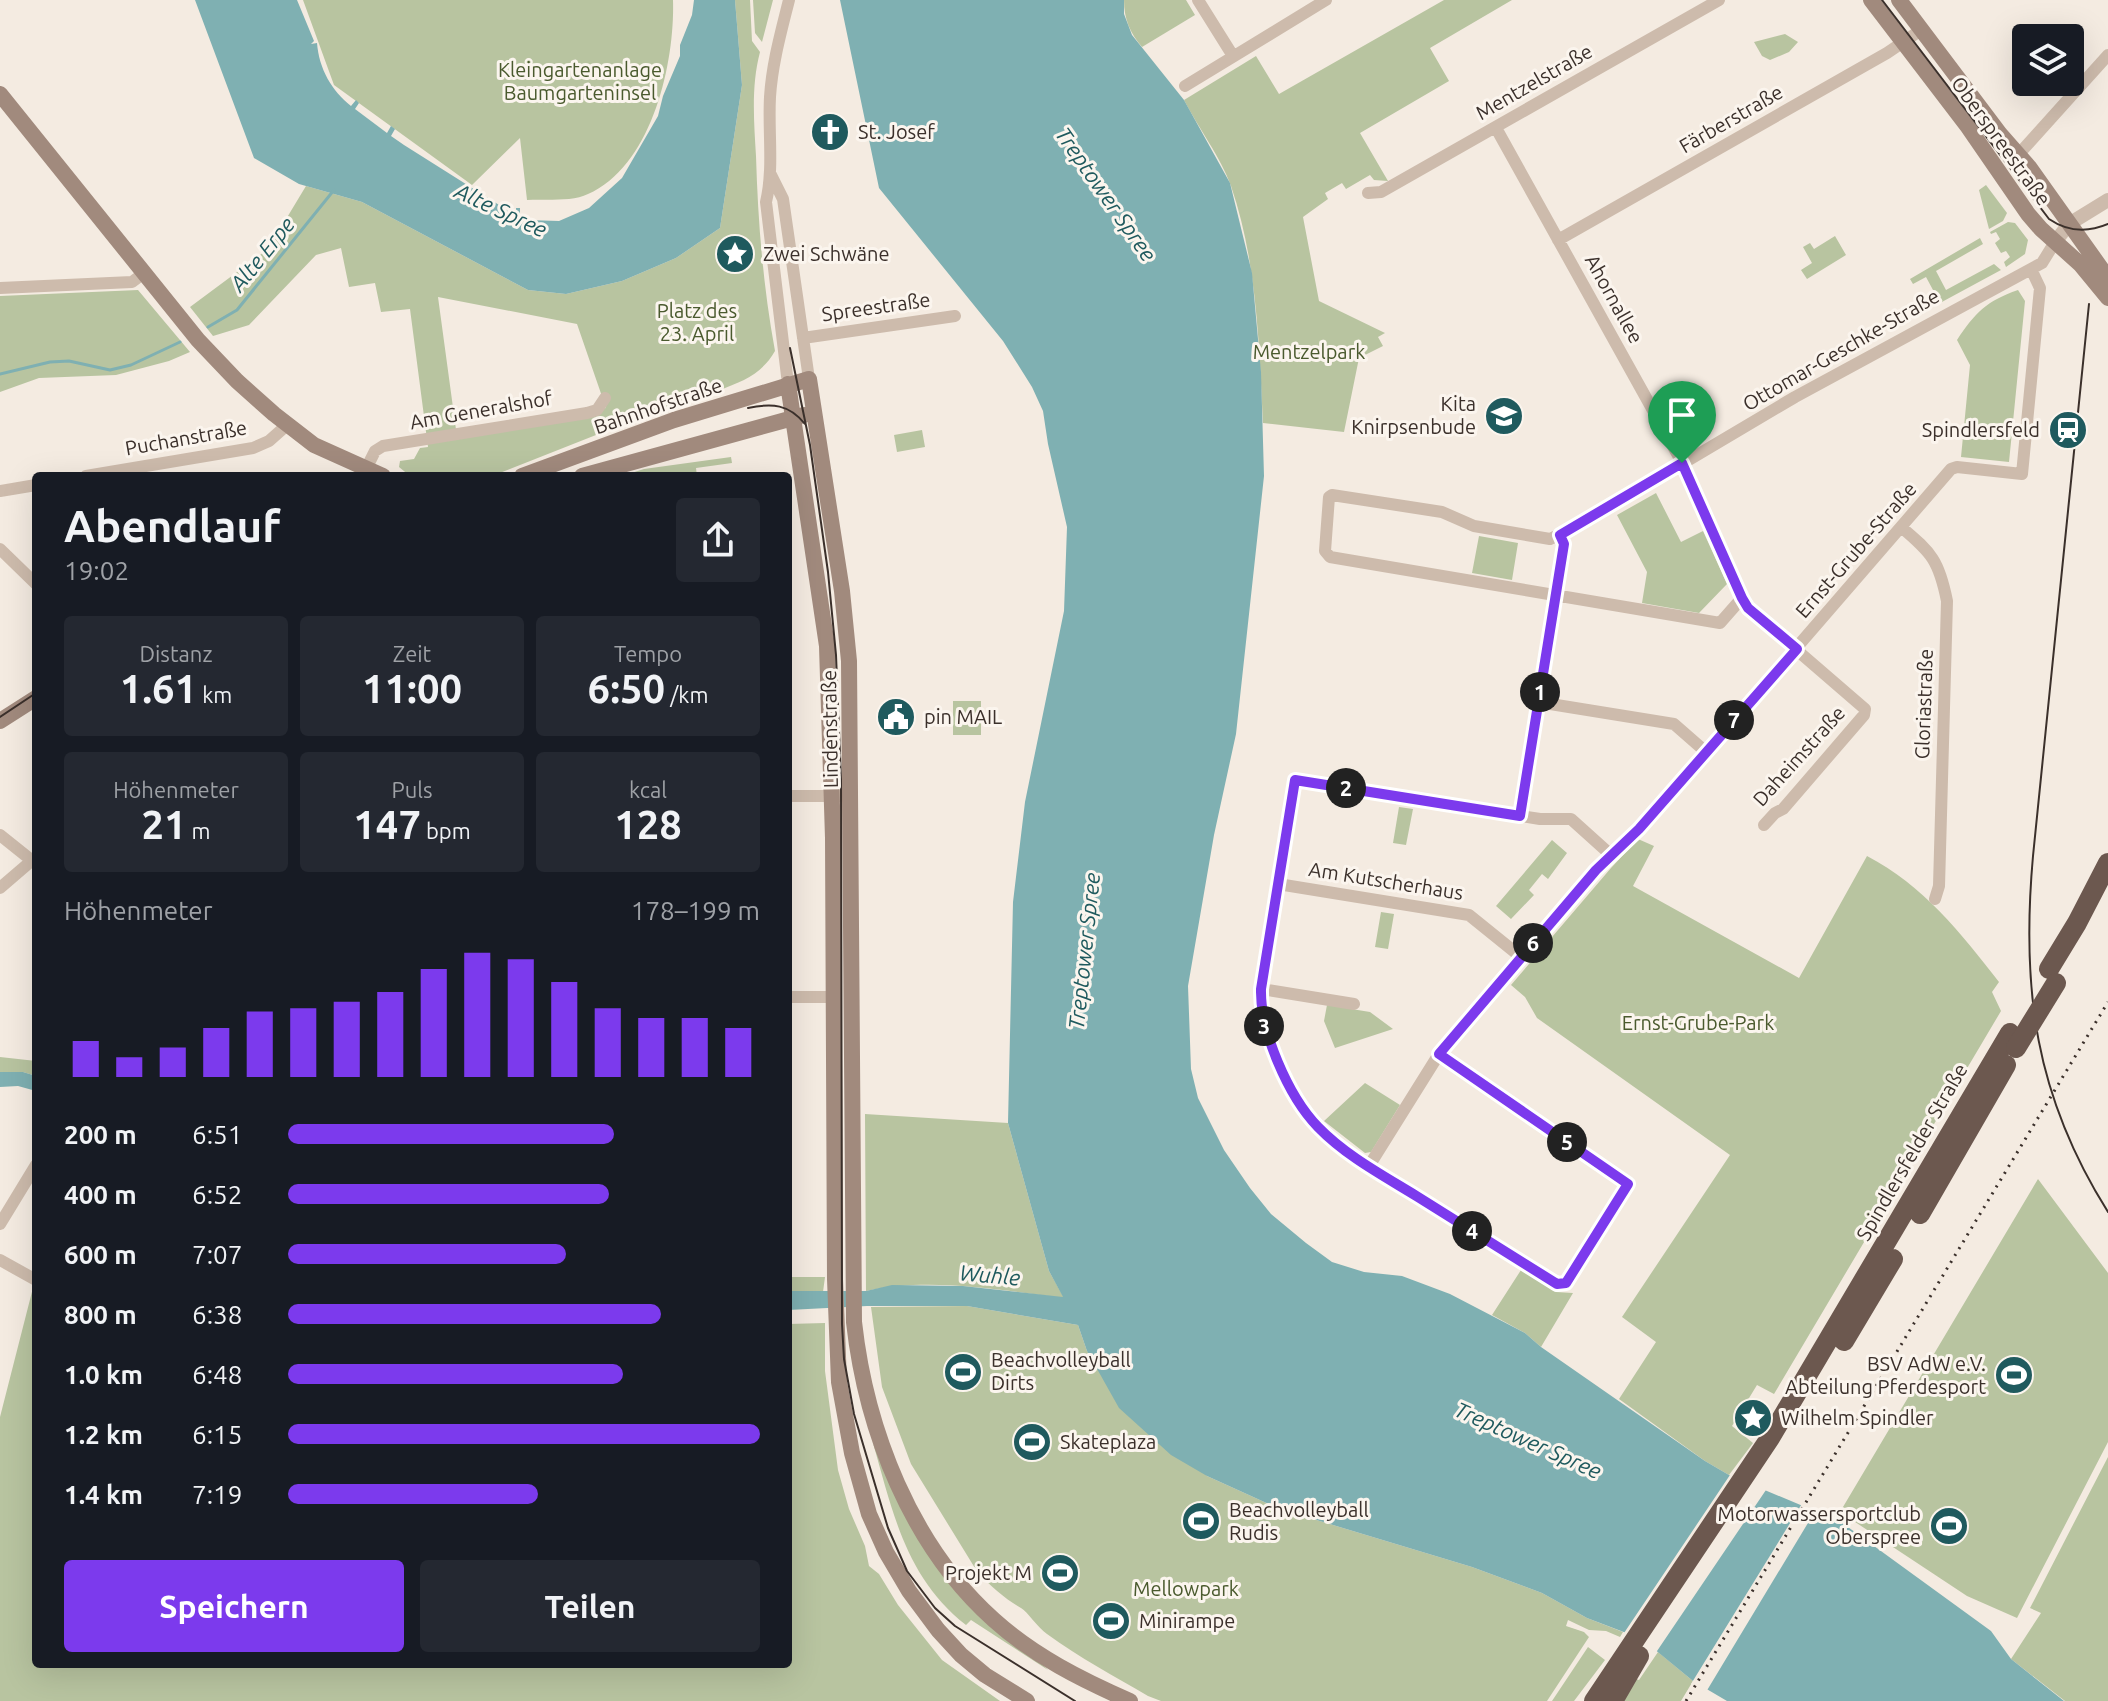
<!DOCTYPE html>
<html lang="de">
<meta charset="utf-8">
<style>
:root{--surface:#171b24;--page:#242831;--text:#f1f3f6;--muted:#9ea1a6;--accent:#7c3aed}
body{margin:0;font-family:Ubuntu,sans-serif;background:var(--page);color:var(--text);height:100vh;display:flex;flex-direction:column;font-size:30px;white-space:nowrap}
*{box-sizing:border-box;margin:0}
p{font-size:26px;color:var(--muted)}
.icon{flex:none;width:44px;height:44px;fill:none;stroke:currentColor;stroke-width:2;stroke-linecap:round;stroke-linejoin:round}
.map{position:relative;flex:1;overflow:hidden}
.drawer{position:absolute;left:32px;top:472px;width:760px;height:1196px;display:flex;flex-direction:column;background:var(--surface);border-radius:8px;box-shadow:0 8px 32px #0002}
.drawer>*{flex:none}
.controls{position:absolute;left:2012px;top:24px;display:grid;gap:16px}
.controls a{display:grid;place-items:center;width:72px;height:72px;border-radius:8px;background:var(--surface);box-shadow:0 8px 32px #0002;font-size:40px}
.pin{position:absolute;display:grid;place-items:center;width:68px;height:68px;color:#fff;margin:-82px -34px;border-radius:50% 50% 50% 0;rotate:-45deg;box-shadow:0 0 8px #0007}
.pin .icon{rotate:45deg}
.km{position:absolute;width:40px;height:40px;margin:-20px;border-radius:50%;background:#222;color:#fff;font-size:22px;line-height:40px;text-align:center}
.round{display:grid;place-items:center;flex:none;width:84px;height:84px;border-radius:8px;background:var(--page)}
.summary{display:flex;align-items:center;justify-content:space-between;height:136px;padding:0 32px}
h1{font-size:44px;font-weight:600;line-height:60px}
.metrics{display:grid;grid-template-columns:repeat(3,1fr);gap:12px;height:136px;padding:8px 32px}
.metrics div{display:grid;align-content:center;border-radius:8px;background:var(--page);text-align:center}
.metrics b{font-size:40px;font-weight:600}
.metrics small{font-size:22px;font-weight:400}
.metrics p{font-size:22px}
.chart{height:224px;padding:16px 32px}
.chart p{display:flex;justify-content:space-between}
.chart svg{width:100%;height:144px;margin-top:8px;stroke:var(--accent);stroke-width:6}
.action{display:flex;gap:16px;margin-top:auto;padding:16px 32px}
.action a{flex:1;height:92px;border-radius:8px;background:var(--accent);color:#fff;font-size:32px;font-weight:600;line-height:92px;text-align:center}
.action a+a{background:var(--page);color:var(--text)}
ul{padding:0 32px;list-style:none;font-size:26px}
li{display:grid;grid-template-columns:128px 96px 1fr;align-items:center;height:60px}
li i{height:20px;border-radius:10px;background:var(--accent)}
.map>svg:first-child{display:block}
</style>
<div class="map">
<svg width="2108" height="1701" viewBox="0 0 2108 1701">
<rect width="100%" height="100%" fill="#f4ebe1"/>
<!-- green -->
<path fill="#b8c4a0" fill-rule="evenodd" d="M 303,0 L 673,0 C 675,63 652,166 588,194 C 572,202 545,199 527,200 L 520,138 L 472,185 L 334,85 Z
M 735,0 L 750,0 L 752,41 L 760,52 C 751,86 754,122 756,156 C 758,222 763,286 775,351 C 762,374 743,381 720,390 L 715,388 L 492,476 L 410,476 L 399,467 L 400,461 L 414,459 L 420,448 L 428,447 L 410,309 L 381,312 L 375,283 L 349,287 L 341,248 L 316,255 L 249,325 L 213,336 L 190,307 L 268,249 L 306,186 L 362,202 L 528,290 L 566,294 L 622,281 L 676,258 L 720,228 L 742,85 ZM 438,297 L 577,324 L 606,408 L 457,437 Z
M 753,0 L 773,0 L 762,42 L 755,33 Z
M 1124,0 L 1186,0 L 1195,15 L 1142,47 C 1130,33 1124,19 1124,0 Z
M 1444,0 L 1512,0 L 1430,48 L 1449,81 L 1360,133 L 1388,181 L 1374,180 L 1370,175 L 1346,189 L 1342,183 L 1325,193 L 1328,199 L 1303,217 L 1319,301 L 1385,333 L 1378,337 L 1383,346 L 1359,358 L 1344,432 L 1263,423 C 1259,344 1257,262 1231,186 C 1221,158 1198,127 1184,100 L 1256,56 L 1279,94 Z
M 1785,34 L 1798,42 L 1789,52 L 1770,60 L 1762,56 L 1754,42 Z
M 1986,185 L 2007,213 L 2003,221 L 1989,229 L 1979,190 Z
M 2008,222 L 2015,223 L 2028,240 L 2025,254 L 2006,267 L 2004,262 L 2010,257 L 2006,251 L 2001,253 L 1995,243 L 2000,239 L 1996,232 L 1991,234 L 1990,232 Z
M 1835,236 L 1846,255 L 1807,279 L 1801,270 L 1812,263 L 1803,247 L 1810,243 L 1814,249 Z
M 1980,238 L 1983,244 L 1936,271 L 1946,290 L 1994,264 L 2001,270 L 1940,303 L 1926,277 L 1913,284 L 1910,279 Z
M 138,290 L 190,352 L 169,361 L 116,375 L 39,378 L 0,392 L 0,296 Z
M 2018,290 L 2025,301 L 2009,462 L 1961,457 L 1970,365 L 1957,340 C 1975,313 1986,301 2018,290 Z
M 922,430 L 925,447 L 897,452 L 894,435 Z
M 731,457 L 732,463 L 696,468 L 697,476 L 622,476 L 644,469 Z
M 1656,493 L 1681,542 L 1703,531 L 1727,584 L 1699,613 L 1642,603 L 1647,572 L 1617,515 Z
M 1479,536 L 1518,543 L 1512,580 L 1472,573 Z
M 953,701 L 981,701 L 981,735 L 953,735 Z
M 1399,807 L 1413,809 L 1406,845 L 1393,843 Z
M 1638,839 L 1654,846 L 1633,886 L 1799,978 L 1867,856 C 1923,885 1961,933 1999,982 L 1992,992 L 2001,1011 L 1774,1394 L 1757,1385 L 1732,1426 L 1753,1443 L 1729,1475 L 1705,1461 L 1619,1399 L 1656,1342 L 1622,1317 L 1730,1155 L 1537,1018 L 1525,997 L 1511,985 L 1611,868 Z
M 1552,840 L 1567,853 L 1548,879 L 1542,874 L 1529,890 L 1534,895 L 1511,919 L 1496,906 Z
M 1381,912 L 1394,914 L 1388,949 L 1375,947 Z
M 1327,1005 L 1370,1012 L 1393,1029 L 1335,1048 L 1324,1021 Z
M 0,1057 L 36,1061 L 36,1076 L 23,1072 L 0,1072 Z
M 1365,1083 L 1400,1105 L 1371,1152 L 1365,1153 L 1324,1121 Z
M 865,1114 L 1008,1123 L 1049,1271 L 1064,1298 C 999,1290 930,1277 866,1291 Z
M 2038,1179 L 2108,1273 L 2108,1442 L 2017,1618 L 1967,1596 L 1840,1512 Z
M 1521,1270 L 1556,1292 L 1573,1293 L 1541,1347 L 1525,1333 L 1492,1315 Z
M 36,1276 L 36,1664 L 788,1664 L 788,1324 L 825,1323 L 825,1371 L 838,1470 L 849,1509 L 865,1546 L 869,1566 L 879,1574 L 898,1605 L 942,1660 L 1000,1701 L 0,1701 L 0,1417 Z
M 788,1277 L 825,1277 L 823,1292 L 788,1291 Z
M 967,1306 L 1078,1325 L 1087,1351 L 1207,1476 L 1280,1509 L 1472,1567 L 1542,1593 L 1587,1618 L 1623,1632 L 1620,1637 L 1606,1631 L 1589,1630 L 1568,1620 L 1566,1626 L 1584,1632 L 1589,1637 L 1547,1701 L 1161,1701 L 1148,1696 C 1114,1676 1080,1658 1047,1634 C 1037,1627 1028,1612 1021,1608 C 1005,1599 992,1587 978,1573 L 911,1464 L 882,1387 L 871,1307 Z
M 873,1443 L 899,1503 L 923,1544 L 1048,1670 L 971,1620 L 966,1625 C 906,1578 893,1513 873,1443 Z
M 2108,1457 L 2108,1701 L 2065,1701 L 2011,1659 L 2041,1613 L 2030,1608 Z
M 1588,1647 L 1605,1660 L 1574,1701 L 1552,1701 Z
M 1658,1652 L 1693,1681 L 1681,1701 L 1624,1701 L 1636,1679 L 1639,1680 Z"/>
<!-- water -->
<path fill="#7fb0b2" d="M 195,0 L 297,0 L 314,41 L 311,44 L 317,43 C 319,69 332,91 351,106 L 356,100 L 359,103 L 355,109 L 387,133 L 391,126 L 395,129 L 391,136 L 404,145 L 507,210 L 516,214 L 516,208 L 520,208 L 520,216 L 527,220 L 559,221 L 589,208 L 622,178 L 658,116 L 663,96 L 680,56 L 680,45 L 692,15 L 694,0 L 735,0 L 742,85 L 720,228 L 676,258 L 622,281 L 566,294 L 528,290 L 362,202 L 299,184 L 254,158 Z
M 840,0 L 1124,0 L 1124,14 L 1132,35 L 1184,100 L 1230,183 L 1252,273 L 1261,372 L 1264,476 L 1236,734 L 1214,835 L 1188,986 L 1191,1069 L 1198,1098 L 1224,1150 L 1250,1188 L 1271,1214 L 1306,1243 L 1332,1262 L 1364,1272 L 1402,1276 L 1450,1294 L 1525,1333 L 1541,1347 L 1705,1461 L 1729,1475 L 1841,1522 L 1991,1631 L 2011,1659 L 2064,1701 L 1727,1701 L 1693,1681 L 1642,1639 L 1587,1618 L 1542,1593 L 1472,1567 L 1280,1509 L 1207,1476 L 1171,1455 L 1119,1408 L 1087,1351 L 1078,1325 L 967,1306 L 867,1306 L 788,1310 L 788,1291 L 866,1291 L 892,1285 L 963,1286 L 1063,1297 L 1049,1271 L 1008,1123 L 1013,902 L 1025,802 L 1064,611 L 1067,527 L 1048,444 L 1043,411 L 1032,387 L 1003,341 L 879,188 Z
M 0,1072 L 23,1072 L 36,1076 L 36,1091 L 18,1086 L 0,1087 Z"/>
<!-- pier -->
<path fill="#f4ebe1" d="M 1732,1472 L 1768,1487 L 1655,1654 L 1640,1642 L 1622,1636 Z
M 1803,1502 L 1817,1508 L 1706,1692 L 1691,1684 Z"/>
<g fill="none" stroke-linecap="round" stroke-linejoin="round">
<!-- stream -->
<path stroke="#7fb0b2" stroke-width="3" d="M 208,327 L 237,310 L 334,190
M 0,374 L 50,362 L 69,361 L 110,370 L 131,365 L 180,342"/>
<!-- minor -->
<path stroke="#cdbbac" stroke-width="12" d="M 1198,0 L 1233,56
M 1185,86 L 1326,0
M 1496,128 L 1689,475 L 1742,598 L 1748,608 L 1865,709 L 1864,715 L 1783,809 L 1775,813 L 1764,825
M 2018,155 L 2108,55
M 771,175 L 783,199 L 809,379
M 1368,193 L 1381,192 L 1719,0
M 1558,240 L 1887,53 L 1921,30
M 0,288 L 132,282 L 144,273
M 803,338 L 955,316
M 788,384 L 766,202 C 774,168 768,132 770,97 C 772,64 781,32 789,0
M 367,467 L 375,451 L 383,446 L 587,413 L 597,410 L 605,398
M 86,476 L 253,448 L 269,441 L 287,425
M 0,491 L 36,485
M 1901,527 C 1932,553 1939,561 1947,601 L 1939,886 L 1935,899
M 0,549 L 36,584
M 1742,598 L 1720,623 L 1330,557 L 1325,551 L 1329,497 L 1332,495 L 1442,512 L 1474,526 L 1550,539 L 1574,528 L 1795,397 L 2042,263 L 2055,242
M 1538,702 L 1674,724 L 1706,752
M 788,796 L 840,796
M 1520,816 L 1564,544 L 1560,535
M 0,835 L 35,863
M 1278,884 L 1469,915 L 1521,957
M 0,888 L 36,857
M 1261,989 L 1354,1004
M 788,997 L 834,997
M 1439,1054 L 1628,1184 L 1566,1283 L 1557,1284 C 1510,1255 1464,1226 1418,1197 C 1384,1176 1346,1156 1318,1127 C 1288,1096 1260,1031 1261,989 L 1295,780 L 1540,819 L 1571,819 L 1611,855
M 1369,1166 L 1439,1054 L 1596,870 L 1643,825 L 1951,469 L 1957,467 L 2022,474 L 2040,288 L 2031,269
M 0,1224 L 36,1165
M 0,1260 L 36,1280"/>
<!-- tertiary -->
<path stroke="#cdbbac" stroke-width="14" d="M 2055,242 L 2069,224 L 2108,200"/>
<!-- secondary -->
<path stroke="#a18a7d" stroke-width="16" d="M 1871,0 L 1968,127 L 2028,214 L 2041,229 L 2080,264 L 2108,298
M 1899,0 L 2000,134 L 2029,167 L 2108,278
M 0,94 L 198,340 L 237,381 L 274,414 L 314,445 L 383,476
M 788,384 L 827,646 L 833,838 L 835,1279 L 839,1382 L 852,1453 L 869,1514 L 886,1552 L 909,1591 L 938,1630 L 961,1655 L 985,1675 L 1027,1701
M 522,476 L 674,420 L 809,379 L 842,591 L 849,661 L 854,1322 C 866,1430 911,1546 994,1620 C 1034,1656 1082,1680 1130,1701
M 582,476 L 804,415
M 0,721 L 36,698"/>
<!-- trunk -->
<path stroke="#6c584f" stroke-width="20" d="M 2049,969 L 2077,923 L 2108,863
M 1920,1214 L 2006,1065
M 1844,1341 L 1893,1259
M 1594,1701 L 1770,1438 L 2010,1033
M 1613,1701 L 1639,1656"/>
<!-- tram -->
<path stroke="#3b302b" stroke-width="2" d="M 1882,0 L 2049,219 C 2068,232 2087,233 2108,224
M 2089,304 L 2033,856 C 2021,989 2035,1096 2108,1212
M 790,348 L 810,445 L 828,572 L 836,655 L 841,779 L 842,1324 L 844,1359 L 854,1414 L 888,1528 L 907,1571 L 935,1608 L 955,1626 L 1075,1701
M 748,408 C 772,403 789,404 805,424
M 0,717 L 36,693"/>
<!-- rail -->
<path stroke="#3b302b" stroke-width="3" stroke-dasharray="2 6" stroke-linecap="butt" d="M 1686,1701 L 2108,1002"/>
<!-- trunk-bridge -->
<path stroke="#6c584f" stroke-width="20" d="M 2016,1048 L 2056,983"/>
</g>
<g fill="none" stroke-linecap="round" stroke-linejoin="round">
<!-- route casing -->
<g stroke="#fff" stroke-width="16">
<path id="route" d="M 1682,463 L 1742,598 L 1748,608 L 1797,649 L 1639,829 L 1596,870 L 1439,1054 L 1628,1184 L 1566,1283 L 1557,1284 C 1510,1255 1464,1226 1418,1197 C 1384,1176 1346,1156 1318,1127 C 1288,1096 1260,1031 1261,989 L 1295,780 L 1520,816 L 1564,544 L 1560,535 Z"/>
</g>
<!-- route -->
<use href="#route" stroke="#7c3aed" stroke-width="10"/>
</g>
<!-- icons -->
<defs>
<g id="church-disc" transform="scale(2)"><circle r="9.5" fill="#1f5a5e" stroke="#fbf5ee"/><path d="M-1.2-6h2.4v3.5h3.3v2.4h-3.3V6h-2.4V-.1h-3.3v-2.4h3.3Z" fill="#fff"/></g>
<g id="sight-disc" transform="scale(2)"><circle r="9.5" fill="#1f5a5e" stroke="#fbf5ee"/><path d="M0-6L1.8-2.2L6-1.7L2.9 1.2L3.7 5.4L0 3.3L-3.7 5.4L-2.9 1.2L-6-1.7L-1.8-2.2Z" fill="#fff"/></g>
<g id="school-disc" transform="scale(2)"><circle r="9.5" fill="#1f5a5e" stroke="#fbf5ee"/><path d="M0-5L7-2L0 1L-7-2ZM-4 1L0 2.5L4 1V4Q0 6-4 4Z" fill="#fff"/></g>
<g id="station-disc" transform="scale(2)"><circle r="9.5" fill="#1f5a5e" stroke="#fbf5ee"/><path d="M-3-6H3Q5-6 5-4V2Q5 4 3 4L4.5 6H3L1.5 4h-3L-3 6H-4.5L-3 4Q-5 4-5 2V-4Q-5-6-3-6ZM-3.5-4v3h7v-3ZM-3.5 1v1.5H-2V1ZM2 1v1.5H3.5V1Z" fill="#fff"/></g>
<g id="civic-disc" transform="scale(2)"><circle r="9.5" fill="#1f5a5e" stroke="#fbf5ee"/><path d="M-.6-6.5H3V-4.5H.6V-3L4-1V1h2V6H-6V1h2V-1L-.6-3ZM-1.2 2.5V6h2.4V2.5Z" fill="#fff"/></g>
<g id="stadium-disc" transform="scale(2)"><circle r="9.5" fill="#1f5a5e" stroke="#fbf5ee"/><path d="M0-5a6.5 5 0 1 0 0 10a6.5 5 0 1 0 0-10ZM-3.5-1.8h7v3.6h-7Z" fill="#fff"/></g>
</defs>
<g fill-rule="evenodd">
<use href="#church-disc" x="830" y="132"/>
<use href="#sight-disc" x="735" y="254"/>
<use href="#school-disc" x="1504" y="416"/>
<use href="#station-disc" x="2068" y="430"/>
<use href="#civic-disc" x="896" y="717"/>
<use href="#stadium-disc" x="963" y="1372"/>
<use href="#stadium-disc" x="2014" y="1375"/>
<use href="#sight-disc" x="1753" y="1418"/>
<use href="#stadium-disc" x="1032" y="1442"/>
<use href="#stadium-disc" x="1201" y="1521"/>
<use href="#stadium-disc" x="1949" y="1526"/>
<use href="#stadium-disc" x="1060" y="1573"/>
<use href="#stadium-disc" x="1111" y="1621"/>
</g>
<g text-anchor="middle" stroke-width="6" stroke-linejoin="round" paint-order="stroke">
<!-- park labels -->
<g font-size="20" fill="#4a5a2e" stroke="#fbf5ee">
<text x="580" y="77">Kleingartenanlage<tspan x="580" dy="23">Baumgarteninsel</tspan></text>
<text x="697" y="318">Platz des<tspan x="697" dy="23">23. April</tspan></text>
<text x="1309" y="359">Mentzelpark</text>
<text x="1698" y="1030">Ernst-Grube-Park</text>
<text x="1186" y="1596">Mellowpark</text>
</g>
<!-- street labels -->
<g font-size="20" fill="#3b302b" stroke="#fbf5ee">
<text transform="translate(1534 82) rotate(-30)" y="7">Mentzelstraße</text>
<text transform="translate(1731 119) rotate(-30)" y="7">Färberstraße</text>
<text transform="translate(2001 141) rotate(54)" y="7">Oberspreestraße</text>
<text transform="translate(1614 299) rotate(61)" y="7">Ahornallee</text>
<text transform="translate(876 307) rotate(-8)" y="7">Spreestraße</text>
<text transform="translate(1841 350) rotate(-30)" y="7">Ottomar-Geschke-Straße</text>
<text transform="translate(658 406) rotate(-19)" y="7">Bahnhofstraße</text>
<text transform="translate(481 410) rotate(-10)" y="7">Am Generalshof</text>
<text transform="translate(186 438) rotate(-10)" y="7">Puchanstraße</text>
<text transform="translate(1856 550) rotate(-49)" y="7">Ernst-Grube-Straße</text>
<text transform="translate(1924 704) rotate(-88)" y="7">Gloriastraße</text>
<text transform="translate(830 729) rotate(-91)" y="7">Lindenstraße</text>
<text transform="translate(1799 756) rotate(-48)" y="7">Daheimstraße</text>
<text transform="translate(1386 881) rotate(9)" y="7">Am Kutscherhaus</text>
<text transform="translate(1912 1152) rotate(-60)" y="7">Spindlersfelder Straße</text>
</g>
<!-- poi labels -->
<g font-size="20" fill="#3b302b" stroke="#fbf5ee" text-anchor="start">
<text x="858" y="139">St. Josef</text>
<text x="763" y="261">Zwei Schwäne</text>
<text x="1476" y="411" text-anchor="end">Kita<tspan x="1476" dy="23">Knirpsenbude</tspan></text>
<text x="2040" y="437" text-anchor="end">Spindlersfeld</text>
<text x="924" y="724">pin MAIL</text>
<text x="991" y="1367">Beachvolleyball<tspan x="991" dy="23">Dirts</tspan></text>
<text x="1986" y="1371" text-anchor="end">BSV AdW e.V.<tspan x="1986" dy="23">Abteilung Pferdesport</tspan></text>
<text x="1781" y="1425">Wilhelm Spindler</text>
<text x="1060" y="1449">Skateplaza</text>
<text x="1229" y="1517">Beachvolleyball<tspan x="1229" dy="23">Rudis</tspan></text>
<text x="1921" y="1521" text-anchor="end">Motorwassersportclub<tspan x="1921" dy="23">Oberspree</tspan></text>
<text x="1032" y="1580" text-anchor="end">Projekt M</text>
<text x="1139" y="1628">Minirampe</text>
</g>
<!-- water labels -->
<g font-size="22" font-style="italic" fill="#1f5a5e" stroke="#fbf5ee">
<text transform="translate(1106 194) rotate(55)" y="8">Treptower Spree</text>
<text transform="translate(501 210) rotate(25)" y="8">Alte Spree</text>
<text transform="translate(262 254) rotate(-51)" y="8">Alte Erpe</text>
<text transform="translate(1084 951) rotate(-84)" y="8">Treptower Spree</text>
<text transform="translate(990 1275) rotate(5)" y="8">Wuhle</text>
<text transform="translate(1528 1440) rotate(24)" y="8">Treptower Spree</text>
</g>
</g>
</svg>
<div class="controls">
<a><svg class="icon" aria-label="layers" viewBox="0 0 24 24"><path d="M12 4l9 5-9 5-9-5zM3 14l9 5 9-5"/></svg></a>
</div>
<div class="pin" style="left:1682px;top:463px;background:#1e9e55"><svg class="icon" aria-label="arrive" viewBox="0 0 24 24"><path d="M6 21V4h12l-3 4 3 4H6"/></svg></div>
<b class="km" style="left:1540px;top:692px">1</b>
<b class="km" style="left:1346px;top:788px">2</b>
<b class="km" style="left:1264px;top:1026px">3</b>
<b class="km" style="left:1472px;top:1231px">4</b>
<b class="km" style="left:1567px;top:1142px">5</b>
<b class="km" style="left:1533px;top:943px">6</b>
<b class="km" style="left:1734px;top:720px">7</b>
<section class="drawer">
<div class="summary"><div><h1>Abendlauf</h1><p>19:02</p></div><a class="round"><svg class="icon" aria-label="share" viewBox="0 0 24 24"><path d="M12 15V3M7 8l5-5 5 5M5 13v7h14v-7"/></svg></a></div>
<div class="metrics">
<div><p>Distanz</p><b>1.61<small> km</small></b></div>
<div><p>Zeit</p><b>11:00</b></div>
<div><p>Tempo</p><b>6:50<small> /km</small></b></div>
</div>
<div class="metrics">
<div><p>Höhenmeter</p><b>21<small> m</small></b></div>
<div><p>Puls</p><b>147<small> bpm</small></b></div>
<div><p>kcal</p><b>128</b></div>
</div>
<div class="chart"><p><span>Höhenmeter</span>178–199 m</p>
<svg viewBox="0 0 160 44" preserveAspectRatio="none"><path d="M5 44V33M15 44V38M25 44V35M35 44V29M45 44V24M55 44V23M65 44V21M75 44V18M85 44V11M95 44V6M105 44V8M115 44V15M125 44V23M135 44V26M145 44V26M155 44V29"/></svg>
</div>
<ul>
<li><b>200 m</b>6:51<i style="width:69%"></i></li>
<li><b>400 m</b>6:52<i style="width:68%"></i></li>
<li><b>600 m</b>7:07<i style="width:59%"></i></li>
<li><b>800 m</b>6:38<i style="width:79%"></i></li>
<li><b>1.0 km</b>6:48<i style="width:71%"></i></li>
<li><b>1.2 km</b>6:15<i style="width:100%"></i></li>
<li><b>1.4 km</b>7:19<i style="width:53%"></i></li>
</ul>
<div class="action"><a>Speichern</a><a>Teilen</a></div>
</section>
</div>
